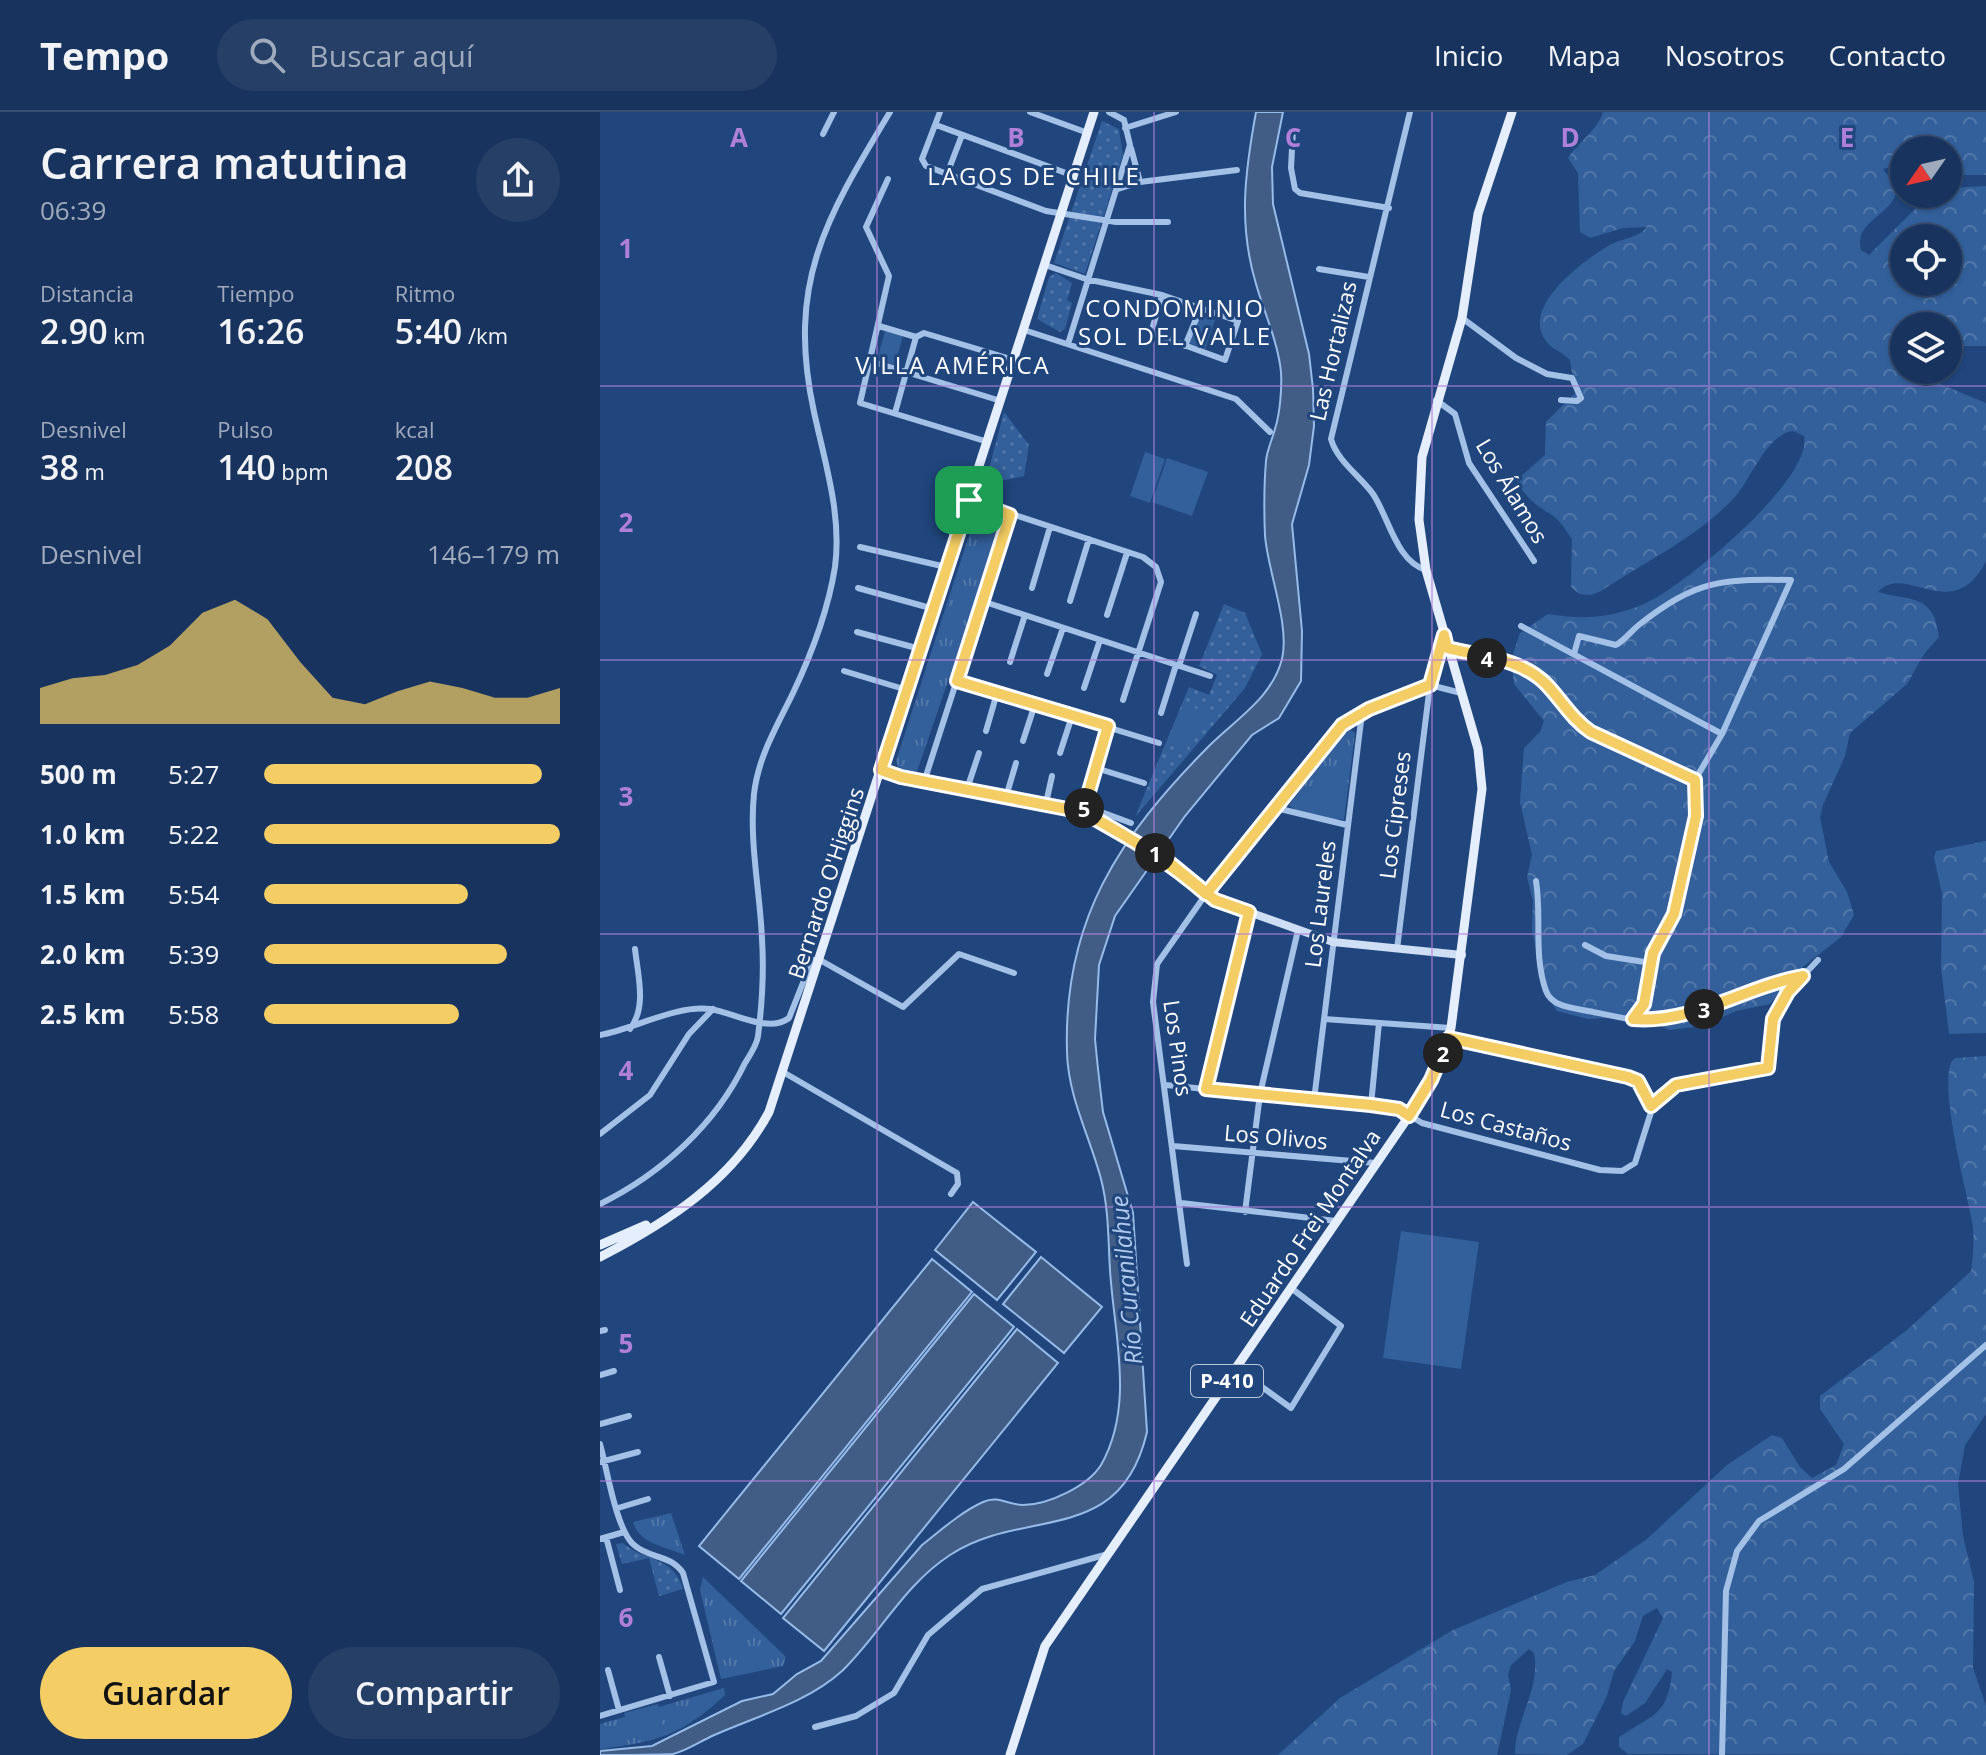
<!DOCTYPE html>
<html lang="es">
<meta charset="utf-8">
<style>
:root{--surface:#18345e;--page:#253f67;--text:#f1f3f6;--muted:#9faabc;--line:#364f73;--accent:#f4ce64}
body{margin:0;font-family:"Open Sans",sans-serif;background:var(--page);color:var(--text);height:100vh;display:flex;flex-direction:column;font-size:30px;white-space:nowrap}
*{box-sizing:border-box;margin:0}
p{font-size:26px;color:var(--muted)}
.icon{flex:none;width:44px;height:44px;fill:none;stroke:currentColor;stroke-width:2;stroke-linecap:round;stroke-linejoin:round}
.map{position:relative;flex:1;overflow:hidden}
.details{display:flex;flex-direction:column;background:var(--surface);width:600px}
.details>*{flex:none}
.needle{width:52px;rotate:236deg}
.buttons{position:absolute;left:1290px;top:24px;display:grid;gap:16px}
.buttons a{display:grid;place-items:center;width:72px;height:72px;border-radius:50%;background:var(--surface);box-shadow:0 2px 6px #0004,0 0 0 2px var(--line);font-size:40px}
.pin{position:absolute;display:grid;place-items:center;width:68px;height:68px;color:#fff;margin:-34px;border-radius:16px;box-shadow:0 4px 12px #0006}
.km{position:absolute;width:40px;height:40px;margin:-20px;border-radius:50%;background:#222;color:#fff;font-size:22px;line-height:40px;text-align:center}
.round{display:grid;place-items:center;flex:none;width:84px;height:84px;border-radius:42px;background:var(--page)}
.head{display:flex;align-items:center;justify-content:space-between;height:136px;padding:0 40px}
h1{font-size:44px;font-weight:600;line-height:60px}
.stats{display:grid;grid-template-columns:repeat(3,1fr);gap:12px;height:136px;padding:8px 40px}
.stats div{display:grid;align-content:center}
.stats b{font-size:34px;font-weight:600}
.stats small{font-size:22px;font-weight:400}
.stats p{font-size:22px}
.chart{height:224px;padding:16px 40px}
.chart p{display:flex;justify-content:space-between}
.chart svg{width:100%;height:144px;margin-top:8px;fill:var(--accent);opacity:.7}
.cta{display:flex;gap:16px;margin-top:auto;padding:16px 40px}
.cta a{flex:1;height:92px;border-radius:48px;background:var(--accent);color:#111;font-size:32px;font-weight:600;line-height:92px;text-align:center}
.cta a+a{background:var(--page);color:var(--text)}
ul{padding:0 40px;list-style:none;font-size:26px}
li{display:grid;grid-template-columns:128px 96px 1fr;align-items:center;height:60px}
li i{height:20px;border-radius:10px;background:var(--accent)}
header{display:flex;align-items:center;gap:48px;box-sizing:border-box;height:112px;padding:0 40px;background:var(--surface);border-bottom:2px solid var(--line)}
header strong{font-size:38px}
nav{display:flex;gap:44px;margin-inline-start:auto;font-size:28px}
.search{width:560px;height:72px;background:var(--page);display:flex;align-items:center;gap:20px;box-sizing:border-box;padding:0 28px;border-radius:44px;color:var(--muted);font-size:30px}
main{display:flex;flex:1;min-height:0}
.map>svg:first-child{display:block}
</style>
<header>
<strong>Tempo</strong>
<div class="search"><svg class="icon" aria-label="search" viewBox="0 0 24 24"><circle cx="10" cy="10" r="6"/><path d="M15 15l6 6"/></svg>Buscar aquí</div>
<nav><a>Inicio</a><a>Mapa</a><a>Nosotros</a><a>Contacto</a></nav>
</header>
<main>
<section class="details">
<div class="head"><div><h1>Carrera matutina</h1><p>06:39</p></div><a class="round"><svg class="icon" aria-label="share" viewBox="0 0 24 24"><path d="M12 15V3M7 8l5-5 5 5M5 13v7h14v-7"/></svg></a></div>
<div class="stats">
<div><p>Distancia</p><b>2.90<small> km</small></b></div>
<div><p>Tiempo</p><b>16:26</b></div>
<div><p>Ritmo</p><b>5:40<small> /km</small></b></div>
</div>
<div class="stats">
<div><p>Desnivel</p><b>38<small> m</small></b></div>
<div><p>Pulso</p><b>140<small> bpm</small></b></div>
<div><p>kcal</p><b>208</b></div>
</div>
<div class="chart"><p><span>Desnivel</span>146–179 m</p>
<svg viewBox="0 0 160 44" preserveAspectRatio="none"><path d="M0 44V33L10 30L20 29L30 26L40 20L50 10L60 6L70 12L80 25L90 36L100 38L110 34L120 31L130 33L140 36L150 36L160 33V44z"/></svg>
</div>
<ul>
<li><b>500 m</b>5:27<i style="width:94%"></i></li>
<li><b>1.0 km</b>5:22<i style="width:100%"></i></li>
<li><b>1.5 km</b>5:54<i style="width:69%"></i></li>
<li><b>2.0 km</b>5:39<i style="width:82%"></i></li>
<li><b>2.5 km</b>5:58<i style="width:66%"></i></li>
</ul>
<div class="cta"><a>Guardar</a><a>Compartir</a></div>
</section>
<div class="map">
<svg width="1386" height="1643" viewBox="0 0 1386 1643">
<defs>
<pattern id="grass-dots" width="8" height="8" patternUnits="userSpaceOnUse" patternTransform="scale(2)"><rect width="8" height="8" fill="#33609b"/><path d="M2 2h.1M6 6h.1" fill="none" stroke="#5278aa" stroke-width="1.8" stroke-linecap="round"/></pattern>
<pattern id="forest-crowns" width="20" height="18" patternUnits="userSpaceOnUse" patternTransform="scale(2)"><rect width="20" height="18" fill="#33609b"/><path d="M2 6a3 3 0 1 1 6 0M12 15a3 3 0 1 1 6 0" fill="none" stroke="#5278aa"/></pattern>
<pattern id="park-tufts" width="24" height="20" patternUnits="userSpaceOnUse" patternTransform="scale(2)"><rect width="24" height="20" fill="#33609b"/><path d="M3 7l-1-3M5 7V3M7 7l1-3M15 17l-1-3M17 17v-4M19 17l1-3" fill="none" stroke="#5278aa"/></pattern>
</defs>
<rect width="100%" height="100%" fill="#20467d"/>
<!-- grass -->
<path fill="url(#grass-dots)" d="M 502,9 L 519,17 L 523,43 L 485,162 L 454,151 Z
M 456,161 L 472,171 L 467,188 L 472,191 L 465,217 L 460,220 L 437,207 L 449,165 Z
M 404,300 L 429,333 L 424,364 L 385,372 Z
M 624,492 L 645,501 L 662,542 L 645,576 L 535,705 L 589,575 L 609,583 L 617,563 L 599,554 Z
M 23,1431 C 44,1450 73,1443 83,1477 L 59,1484 L 49,1446 L 22,1452 L 16,1432 Z"/>
<!-- forest -->
<path fill="url(#forest-crowns)" fill-rule="evenodd" d="M 1003,0 L 1386,0 L 1386,63 L 1348,63 L 1348,38 L 1304,38 L 1304,59 L 1293,54 L 1283,57 L 1297,76 C 1294,104 1253,108 1261,138 L 1269,143 L 1320,92 L 1337,82 L 1348,82 L 1351,76 L 1386,74 L 1386,234 L 1348,234 L 1348,214 L 1304,214 L 1304,258 L 1332,258 L 1340,272 L 1386,291 L 1386,449 C 1353,515 1305,449 1278,480 C 1309,489 1334,481 1339,525 L 1324,542 L 1307,572 L 1250,621 L 1245,644 L 1223,693 L 1220,705 L 1229,750 L 1247,780 L 1254,803 L 1241,825 L 1199,858 L 1170,892 L 1136,899 L 1102,914 L 1069,918 L 1038,904 L 988,907 L 957,899 L 944,879 L 932,818 L 933,789 L 927,765 L 932,743 L 920,690 L 924,636 L 940,620 L 944,609 L 914,572 L 911,548 L 920,521 L 948,502 C 983,508 1011,506 1044,492 C 1082,476 1214,367 1204,324 L 1193,319 C 1165,323 1151,369 1133,387 C 1097,425 1045,450 1001,479 L 991,483 L 979,482 L 971,475 L 972,427 C 966,419 958,405 949,401 C 936,394 923,383 917,368 L 945,343 L 946,310 L 975,281 L 970,248 C 963,240 951,237 946,229 C 920,195 983,149 1008,134 C 1021,126 1037,127 1047,115 L 1023,116 L 990,126 L 980,120 L 978,61 L 968,46 C 978,30 998,18 1003,0 ZM 1304,126 L 1348,126 L 1348,170 L 1304,170 Z
M 1386,729 L 1386,921 L 1349,922 L 1341,856 L 1342,782 L 1334,745 L 1336,739 Z
M 1386,944 L 1386,1302 L 1365,1333 L 1358,1372 L 1363,1424 L 1374,1470 L 1373,1556 L 1386,1594 L 1386,1643 L 1028,1642 L 1019,1635 L 1019,1625 C 1052,1603 1068,1604 1072,1560 L 1067,1557 L 1045,1591 L 1026,1604 L 1021,1601 L 1023,1590 L 1063,1506 L 1057,1496 L 1043,1504 L 1035,1529 L 1014,1559 L 1007,1584 L 983,1632 L 967,1643 L 915,1642 C 915,1608 941,1577 934,1541 L 929,1537 L 911,1553 L 908,1563 L 911,1578 L 897,1643 L 678,1643 L 740,1586 L 853,1518 L 967,1470 L 995,1463 L 1047,1427 L 1127,1353 L 1172,1323 L 1182,1326 L 1200,1355 L 1212,1366 L 1236,1353 L 1244,1332 L 1220,1297 L 1220,1284 L 1307,1218 L 1371,1159 C 1373,1143 1375,1125 1372,1109 C 1368,1083 1334,960 1355,946 Z"/>
<!-- park -->
<path fill="url(#park-tufts)" d="M 598,203 L 615,208 L 605,237 L 589,231 Z
M 380,404 L 401,416 L 316,662 L 299,657 L 296,649 L 375,405 Z
M 750,617 L 755,621 L 744,708 L 695,698 L 689,693 L 743,620 Z
M 71,1401 L 85,1443 C 65,1434 40,1433 33,1410 Z
M 103,1465 L 186,1545 L 183,1554 L 121,1567 L 100,1478 Z
M 124,1576 L 125,1583 C 83,1623 56,1630 0,1637 L 0,1612 Z"/>
<!-- pitch -->
<path fill="#33609b" d="M 285,219 L 303,224 L 295,253 L 277,248 Z
M 545,340 L 565,347 L 550,391 L 530,384 Z
M 567,346 L 608,360 L 592,404 L 552,390 Z
M 589,592 L 607,604 L 587,637 L 568,625 Z
M 707,675 L 744,684 L 737,708 L 701,699 Z
M 801,1119 L 879,1130 L 861,1257 L 783,1246 Z
M 58,1592 L 63,1614 L 30,1622 L 24,1601 Z"/>
<!-- water -->
<path fill="#415d85" stroke="#97bbe8" stroke-width="2" d="M 656,0 L 683,0 L 672,55 L 673,92 L 709,242 L 713,277 L 714,314 L 709,353 L 692,412 L 702,519 L 701,569 L 679,606 L 652,623 L 585,704 L 515,804 L 499,853 L 495,927 L 498,957 L 503,1000 L 533,1101 L 547,1320 C 520,1436 425,1394 350,1443 C 304,1473 280,1522 242,1559 C 207,1591 154,1605 112,1624 C 99,1630 86,1639 73,1642 C 52,1643 22,1643 0,1643 L 0,1639 L 52,1634 L 142,1589 L 173,1582 L 197,1562 L 221,1549 L 322,1433 C 341,1418 361,1400 383,1390 C 399,1383 407,1393 423,1393 C 448,1393 488,1374 501,1353 C 535,1293 514,1223 510,1158 C 508,1127 509,1098 501,1067 C 490,1025 468,985 467,940 C 463,808 519,725 609,634 C 636,607 672,586 682,547 C 690,513 668,460 665,424 C 664,400 664,373 666,349 C 667,338 672,328 675,317 C 680,301 682,277 681,260 C 678,230 664,200 656,172 C 638,112 645,60 656,0 Z
M 373,1090 L 436,1140 L 397,1188 L 335,1138 Z
M 441,1145 L 502,1195 L 464,1241 L 403,1192 Z
M 332,1147 L 372,1180 L 139,1467 L 99,1434 Z
M 374,1182 L 414,1215 L 181,1502 L 141,1469 Z
M 417,1217 L 458,1251 L 224,1539 L 183,1506 Z"/>
<g fill="none" stroke-linecap="round" stroke-linejoin="round">
<!-- street -->
<path stroke="#a3c0e7" stroke-width="6" d="M 340,0 L 322,47 L 326,54 L 446,99 L 516,110 L 568,110
M 430,0 L 488,21
M 810,0 L 731,327 C 737,349 760,364 773,382 C 789,406 796,449 826,458
M 336,13 L 474,64
M 525,16 L 576,0
M 693,17 L 691,56 L 695,77 L 700,81 L 789,96
M 223,22 L 234,0
M 531,36 L 540,70
M 347,62 L 362,23
M 288,67 L 266,115 L 289,164 L 260,291 L 388,330
M 518,77 L 540,70 L 637,58
M 445,153 L 486,167 L 562,183 L 638,209 L 625,248 L 551,221 L 562,183
M 719,157 L 769,165
M 862,206 L 916,246 L 947,262 L 972,266 L 981,286 L 977,289 L 961,288
M 279,214 L 316,225 L 324,221 L 414,248
M 424,218 L 636,287 L 670,320
M 468,232 L 530,33 L 524,8 L 509,0
M 585,234 L 601,195
M 270,249 L 401,289
M 836,288 L 855,302 L 869,351 L 934,449
M 295,301 L 316,225
M 369,388 L 543,445 L 556,455 L 561,470 L 523,588
M 260,435 L 346,455
M 258,476 L 334,497
M 432,476 L 450,415
M 382,489 L 610,564
M 470,489 L 489,427
M 507,503 L 527,441
M 921,514 L 1122,622
M 257,520 L 320,537
M 847,536 C 882,545 921,546 947,573 C 962,589 972,607 991,620 L 1095,668
M 974,542 L 979,524 L 1016,533 C 1025,528 1031,519 1040,512 C 1097,468 1120,467 1191,468 L 1122,622 L 1095,668 L 1096,704 L 1074,802 L 1053,841 L 1044,892 L 1033,907
M 410,550 L 425,503
M 579,554 L 596,502
M 244,559 L 307,578
M 447,562 L 463,516
M 357,569 L 559,631
M 830,573 L 861,581
M 484,576 L 500,528
M 561,601 L 576,553
M 386,619 L 397,581
M 423,629 L 435,592
M 460,641 L 472,604
M 496,656 L 544,671
M 324,670 L 410,403
M 367,677 L 379,641
M 406,685 L 416,651
M 446,691 L 452,664
M 485,694 L 531,711
M 676,696 L 747,713
M 483,700 L 508,614
M 936,769 C 942,805 933,842 946,879 C 952,895 973,896 988,899 C 1011,903 1038,911 1062,909 C 1110,904 1154,873 1203,864
M 985,833 L 1006,844 L 1051,851
M 797,837 L 830,573 L 844,523
M 724,907 L 851,916
M 30,917 C 47,895 38,864 35,837
M 0,923 C 34,917 75,893 110,897 C 133,900 168,922 189,906 L 212,848 L 220,848 L 303,895 L 359,842 L 414,861
M 183,960 L 357,1061 L 358,1072 L 351,1082
M 566,973 L 799,997 L 822,1011 L 1000,1058 L 1022,1059 L 1035,1051 L 1052,997 L 1051,989 L 1038,969 L 849,926
M 606,977 L 649,800
M 714,988 L 762,601
M 771,993 L 779,911
M 1051,994 L 1076,973 L 1168,956 L 1178,897 L 1188,880 L 1218,848
M 0,1022 L 50,983 L 89,922 L 113,897
M 573,1034 L 776,1051
M 581,1091 L 736,1109
M 0,1092 C 61,1062 116,1012 145,951 C 150,943 157,933 158,924 C 162,893 164,858 162,827 C 160,779 149,730 154,682 C 158,645 177,614 193,581 C 212,541 228,499 235,455 C 242,403 225,351 214,300 C 186,171 226,106 290,0
M 645,1100 L 660,982 L 698,818
M 587,1152 L 553,890 L 557,852 L 606,782 L 742,613 L 769,597 L 830,573
M 0,1219 L 5,1218
M 636,1256 L 691,1296 L 741,1214 L 691,1176
M 0,1263 L 14,1259
M 0,1312 L 29,1304
M 0,1332 C 7,1356 16,1418 34,1433 C 50,1447 70,1442 83,1461 L 114,1570 L 0,1604
M 0,1350 L 38,1340
M 18,1396 L 48,1387
M 6,1425 L 20,1478
M 0,1427 L 24,1420
M 59,1545 L 70,1584
M 8,1558 L 19,1598
M 215,1615 L 256,1604 L 294,1581 L 328,1523 L 382,1477 L 508,1442
M 1122,1643 L 1126,1479 L 1137,1439 L 1159,1409 L 1244,1357 L 1386,1233"/>
<!-- secondary -->
<path stroke="#cedef5" stroke-width="8" d="M 281,658 L 301,665 L 483,700 L 565,747 L 615,788 L 733,830 L 862,843"/>
<!-- primary -->
<path stroke="#e5eefd" stroke-width="9" d="M 0,1133 L 46,1113
M 0,1145 C 68,1110 132,1069 169,1000 L 494,0
M 410,1643 L 445,1534 L 809,1004 L 838,953 L 851,916 L 882,677 L 878,637 L 826,458 L 819,408 L 822,345 L 862,206 L 878,102 L 912,0"/>
</g>
<g fill="none" stroke-linecap="round" stroke-linejoin="round">
<!-- route casing -->
<g stroke="#fff" stroke-width="16">
<path id="route" d="M 369,388 L 281,658 L 301,665 L 483,700 L 565,747 L 615,788 L 649,800 L 606,977 L 771,993 L 799,997 L 809,1004 L 831,968 L 849,926 L 1028,965 L 1038,969 L 1051,994 L 1076,973 L 1168,956 L 1173,907 L 1188,880 L 1203,864 C 1144,875 1093,912 1033,907 L 1044,892 L 1053,841 L 1074,802 L 1096,704 L 1095,668 L 991,620 C 972,607 962,589 947,573 C 921,546 882,545 847,536 L 844,523 L 830,573 L 769,597 L 742,613 L 606,782 C 568,749 528,724 483,700 L 508,614 L 357,569 L 410,403 L 369,388"/>
</g>
<!-- route -->
<use href="#route" stroke="#f4ce64" stroke-width="10"/>
</g>
<!-- grid -->
<path fill="none" stroke="#b080d9" stroke-width="2" stroke-opacity="0.55" d="M 277,0 L 277,1643M 554,0 L 554,1643M 832,0 L 832,1643M 1109,0 L 1109,1643M 0,274 L 1386,274M 0,548 L 1386,548M 0,822 L 1386,822M 0,1095 L 1386,1095M 0,1369 L 1386,1369"/>
<g text-anchor="middle" stroke-width="6" stroke-linejoin="round" paint-order="stroke">
<!-- shield labels -->
<rect fill="#20467d" stroke="#bcc8d8" stroke-width="2" x="591" y="1253" width="72" height="32" rx="6"/>
<g font-size="20" font-weight="bold" fill="#fff">
<text x="627" y="1276">P-410</text>
</g>
<!-- street labels -->
<g font-size="22" fill="#fff" stroke="#20467d">
<text transform="translate(733 239) rotate(-77)" y="8">Las Hortalizas</text>
<text transform="translate(912 379) rotate(59)" y="8">Los Álamos</text>
<text transform="translate(795 703) rotate(-83)" y="8">Los Cipreses</text>
<text transform="translate(226 771) rotate(-72)" y="8">Bernardo O'Higgins</text>
<text transform="translate(720 792) rotate(-83)" y="8">Los Laureles</text>
<text transform="translate(578 936) rotate(82)" y="8">Los Pinos</text>
<text transform="translate(906 1014) rotate(15)" y="8">Los Castaños</text>
<text transform="translate(676 1025) rotate(5)" y="8">Los Olivos</text>
<text transform="translate(710 1116) rotate(-56)" y="8">Eduardo Frei Montalva</text>
</g>
<!-- neighbourhood labels -->
<g font-size="24" letter-spacing="2" fill="#fff" stroke="#20467d">
<text x="434" y="73">LAGOS DE CHILE</text>
<text x="575" y="205">CONDOMINIO<tspan x="575" dy="28">SOL DEL VALLE</tspan></text>
<text x="353" y="262">VILLA AMÉRICA</text>
</g>
<!-- water labels -->
<g font-size="24" font-style="italic" fill="#afcaee" stroke="#20467d">
<text transform="translate(527 1168) rotate(-95)" y="8">Río Curanilahue</text>
</g>
</g>
<g font-size="26" text-anchor="middle" font-weight="bold" fill="#b080d9" stroke="#20467d" stroke-width="6" stroke-linejoin="round" paint-order="stroke">
<text x="139" y="35">A</text>
<text x="416" y="35">B</text>
<text x="693" y="35">C</text>
<text x="970" y="35">D</text>
<text x="1247" y="35">E</text>
<text x="26" y="146">1</text>
<text x="26" y="420">2</text>
<text x="26" y="694">3</text>
<text x="26" y="968">4</text>
<text x="26" y="1241">5</text>
<text x="26" y="1515">6</text>
</g>
</svg>
<div class="buttons">
<a><svg class="needle" viewBox="-14 -14 28 28"><path d="M0-13l5 13h-10z" fill="#e53935"/><path d="M0 13l5-13h-10z" fill="#9faabc"/></svg></a>
<a><svg class="icon" aria-label="locate" viewBox="0 0 24 24"><circle cx="12" cy="12" r="6"/><path d="M12 2v4M12 18v4M2 12h4M18 12h4"/></svg></a>
<a><svg class="icon" aria-label="layers" viewBox="0 0 24 24"><path d="M12 4l9 5-9 5-9-5zM3 14l9 5 9-5"/></svg></a>
</div>
<div class="pin" style="left:369px;top:388px;background:#1e9e55"><svg class="icon" aria-label="arrive" viewBox="0 0 24 24"><path d="M6 21V4h12l-3 4 3 4H6"/></svg></div>
<b class="km" style="left:555px;top:741px">1</b>
<b class="km" style="left:843px;top:941px">2</b>
<b class="km" style="left:1104px;top:897px">3</b>
<b class="km" style="left:887px;top:546px">4</b>
<b class="km" style="left:484px;top:696px">5</b>
</div>
</main>
